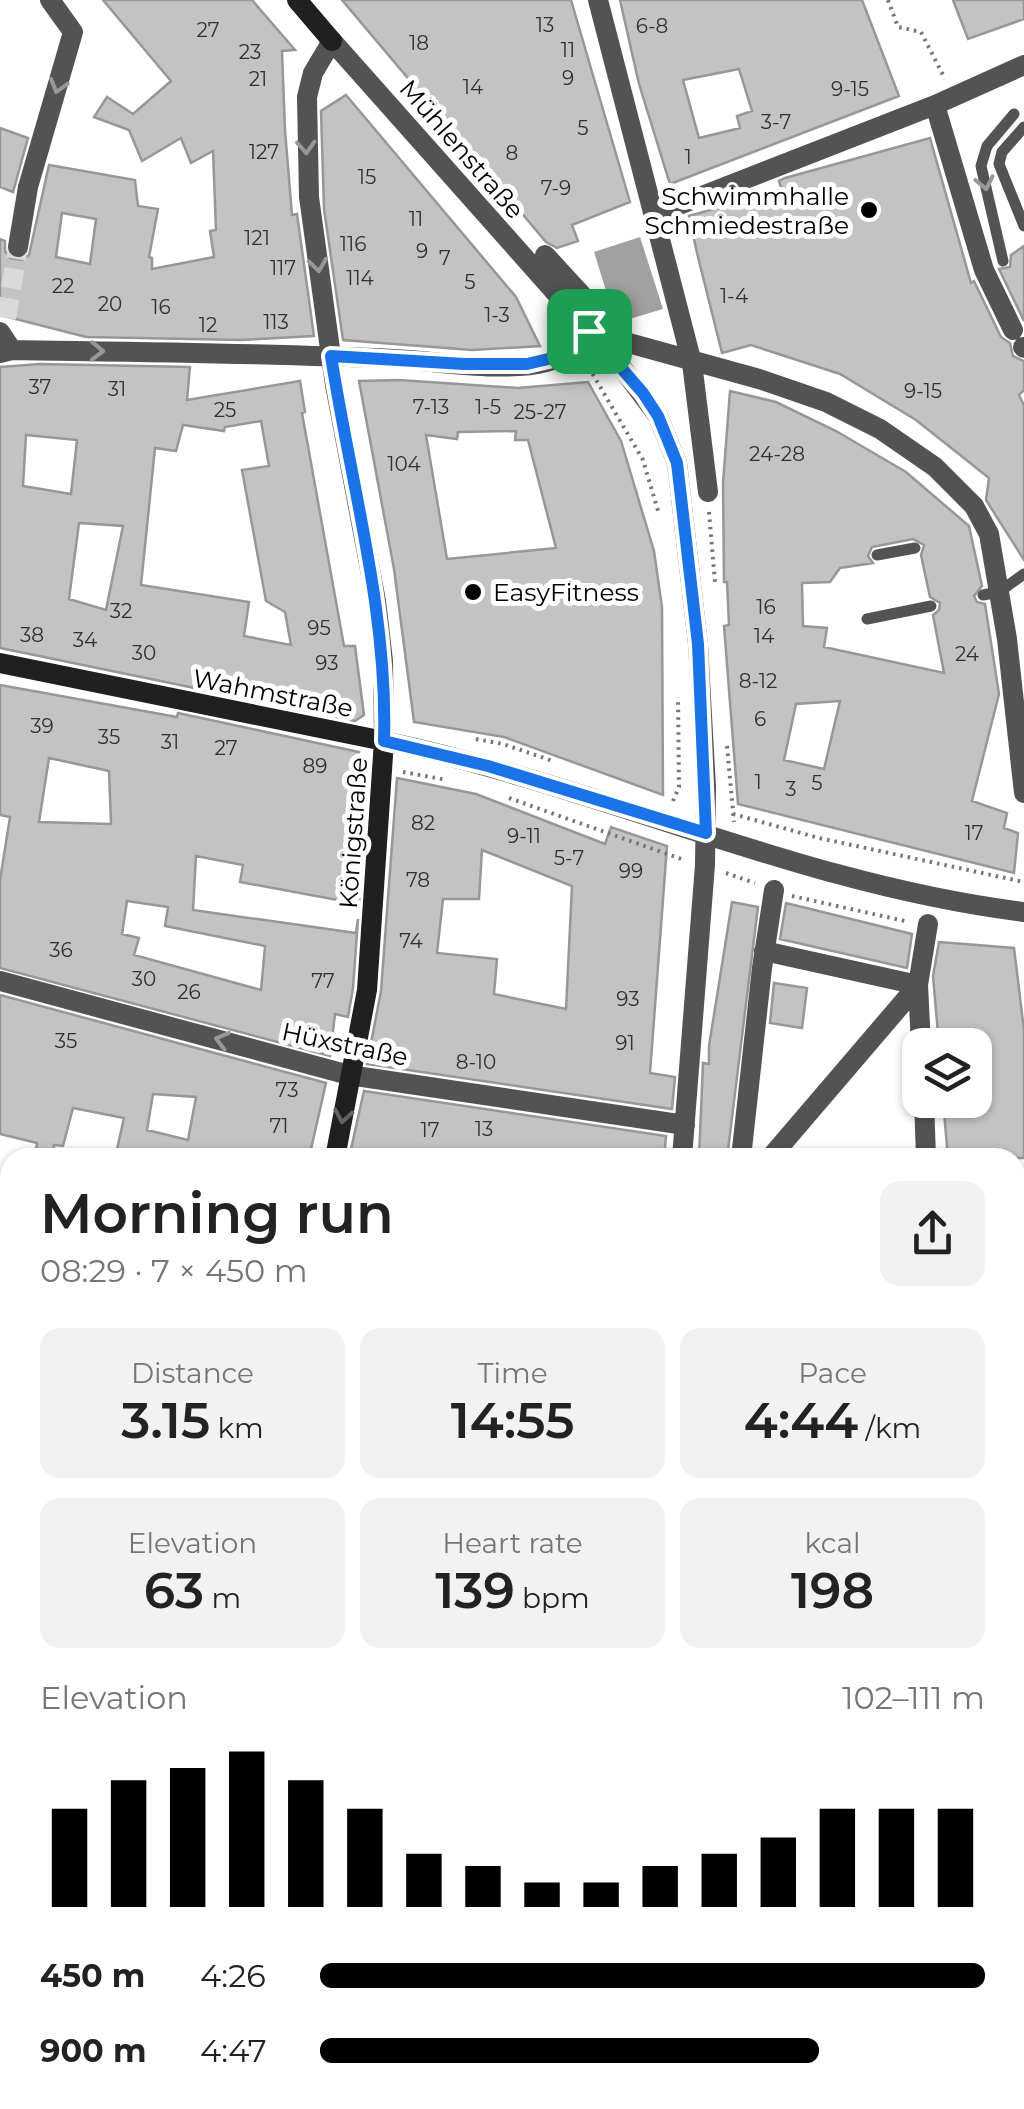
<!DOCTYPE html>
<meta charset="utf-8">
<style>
:root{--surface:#fff;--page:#f2f2f2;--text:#222;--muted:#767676;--accent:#000}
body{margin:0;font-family:Montserrat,sans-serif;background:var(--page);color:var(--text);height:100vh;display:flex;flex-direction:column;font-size:38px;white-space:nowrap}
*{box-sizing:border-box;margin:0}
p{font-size:32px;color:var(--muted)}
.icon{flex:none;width:55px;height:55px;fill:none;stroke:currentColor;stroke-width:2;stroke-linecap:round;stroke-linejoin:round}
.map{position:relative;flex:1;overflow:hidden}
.side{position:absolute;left:0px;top:1148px;width:1025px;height:962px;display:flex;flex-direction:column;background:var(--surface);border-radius:30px 30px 0 0;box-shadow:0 2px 8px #0004}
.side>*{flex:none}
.tools{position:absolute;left:902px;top:1028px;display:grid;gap:20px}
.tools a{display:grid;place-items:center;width:90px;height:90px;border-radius:20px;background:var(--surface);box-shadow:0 2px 8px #0004;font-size:50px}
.pin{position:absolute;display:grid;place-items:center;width:85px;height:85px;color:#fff;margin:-42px;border-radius:20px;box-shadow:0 5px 15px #0006}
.round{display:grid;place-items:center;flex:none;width:105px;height:105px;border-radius:20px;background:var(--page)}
.headline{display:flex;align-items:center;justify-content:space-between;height:170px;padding:0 40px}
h1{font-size:55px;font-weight:600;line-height:75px}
.metrics{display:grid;grid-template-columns:repeat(3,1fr);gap:15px;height:170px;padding:10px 40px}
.metrics div{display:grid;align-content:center;border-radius:20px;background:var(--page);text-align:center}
.metrics b{font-size:50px;font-weight:600}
.metrics small{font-size:28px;font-weight:400}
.metrics p{font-size:28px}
.chart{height:280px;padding:20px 40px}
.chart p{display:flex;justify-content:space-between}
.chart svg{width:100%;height:180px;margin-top:10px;stroke:var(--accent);stroke-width:6}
ul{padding:0 40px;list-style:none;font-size:32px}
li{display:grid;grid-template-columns:160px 120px 1fr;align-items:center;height:75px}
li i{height:25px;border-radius:12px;background:var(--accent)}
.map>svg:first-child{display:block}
</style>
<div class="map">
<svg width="1024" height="2109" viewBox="0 0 1024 2109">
<rect width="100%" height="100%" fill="#fff"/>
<!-- water -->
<path fill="#a1a1a1" d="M 640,237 L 663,309 L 616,323 L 594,252 Z"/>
<!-- building -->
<path fill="#c3c3c3" stroke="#979797" stroke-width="2.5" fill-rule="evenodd" d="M 103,0 L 252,0 L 295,50 L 282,51 L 285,130 L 292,215 L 297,214 L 314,336 L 241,340 L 86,337 L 0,315 L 0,239 L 5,241 L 5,251 L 10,258 L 22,260 L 29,255 L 49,165 L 135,180 L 138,206 L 158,209 L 149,257 L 152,258 L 152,269 L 214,257 L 210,231 L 216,230 L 213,151 L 191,163 L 181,138 L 142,161 L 129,130 L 94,117 L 107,97 L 133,114 L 171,81 ZM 62,213 L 96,219 L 90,264 L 56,257 Z
M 342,0 L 571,0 L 630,202 L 572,225 L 578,241 L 557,248 L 546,242 Z
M 620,0 L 862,0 L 899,96 L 670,184 L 639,84 ZM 739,69 L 752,111 L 737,116 L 740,128 L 699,138 L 683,80 Z
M 953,0 L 1024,0 L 1024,19 L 968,39 Z
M 346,95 L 516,297 L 540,346 L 472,350 L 343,340 L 324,209 L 321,111 Z
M 0,128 L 28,138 L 13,192 L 0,187 Z
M 930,138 L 971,283 L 974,281 L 1001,337 L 1010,343 L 1013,356 L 1024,361 L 1024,390 L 1019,395 L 1024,405 L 1024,560 L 986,500 L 989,478 L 916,420 L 840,374 L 751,345 L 722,353 L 697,253 L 689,216 L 782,190 L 779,181 L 785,178 Z
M 1024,246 L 1024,321 L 999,269 L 1010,267 L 1011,255 Z
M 40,364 L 190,367 L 187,400 L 300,381 L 305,412 L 302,413 L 344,646 L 355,646 L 364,715 L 355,721 L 0,648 L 0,367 ZM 261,421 L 269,466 L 242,470 L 266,601 L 285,612 L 291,645 L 244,636 L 249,602 L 141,585 L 155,448 L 176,451 L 183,425 L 224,431 L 225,427 ZM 26,435 L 77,440 L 71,494 L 23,486 ZM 79,523 L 123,526 L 106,610 L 69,599 Z
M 399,380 L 518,388 L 588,382 L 621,441 L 654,551 L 662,607 L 663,795 L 504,737 L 414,722 L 394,569 L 359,381 ZM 516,431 L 515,440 L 528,440 L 556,548 L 447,559 L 426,435 L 457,439 L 458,432 Z
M 730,391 L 776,402 L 836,431 L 906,472 L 969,526 L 982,586 L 974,596 L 977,602 L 985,604 L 999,694 L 972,801 L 1007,813 L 1004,828 L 1018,833 L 1014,873 L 738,804 L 724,626 L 729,625 L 727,582 L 724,582 L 723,483 ZM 913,539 L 924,545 L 921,555 L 930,597 L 940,603 L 939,610 L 933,615 L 944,673 L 824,647 L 827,628 L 803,626 L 802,583 L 830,582 L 840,568 L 873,563 L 868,556 L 872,547 ZM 840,701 L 824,769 L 784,760 L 796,704 Z
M 0,685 L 177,717 L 178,713 L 359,752 L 355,819 L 365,821 L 359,904 L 240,882 L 243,865 L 196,856 L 193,910 L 356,933 L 358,919 L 353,988 L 348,1017 L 335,1014 L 330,1056 L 0,968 L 0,880 L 10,817 L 0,815 ZM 49,758 L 109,771 L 111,824 L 39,822 ZM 127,901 L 168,907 L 165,926 L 265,946 L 261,990 L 134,955 L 139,938 L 122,934 Z
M 397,778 L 476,794 L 605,844 L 611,827 L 667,846 L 650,1073 L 675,1077 L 672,1109 L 367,1064 L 381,991 ZM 482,850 L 572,886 L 566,1009 L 494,994 L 497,959 L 437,953 L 443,899 L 479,899 Z
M 732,902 L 758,907 L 727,1158 L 699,1158 L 703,1063 L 709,1064 L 709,1046 Z
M 786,903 L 912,934 L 907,968 L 780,939 Z
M 939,942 L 1014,948 L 1024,1030 L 1024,1158 L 948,1158 L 943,1100 L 975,1100 L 975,1045 L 939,1045 L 933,976 Z
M 774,983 L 807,988 L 802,1028 L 770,1023 Z
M 0,995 L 326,1083 L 309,1158 L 172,1158 L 117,1149 L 124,1118 L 73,1108 L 63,1146 L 54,1145 L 52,1158 L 35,1158 L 37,1143 L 0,1134 ZM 153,1094 L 196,1097 L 188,1140 L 147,1130 Z
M 364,1091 L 666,1136 L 664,1158 L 565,1158 L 522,1150 L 521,1158 L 349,1158 Z"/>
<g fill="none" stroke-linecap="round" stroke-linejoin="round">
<!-- street-tunnel -->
<path stroke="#d9d9d9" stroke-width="20" stroke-dasharray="20 10" stroke-linecap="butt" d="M 6,318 L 18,247"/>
<!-- path -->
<path stroke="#757575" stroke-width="4" stroke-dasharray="2.5 5" stroke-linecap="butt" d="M 888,0 L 898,27 L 921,32 L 945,79
M 585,361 L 643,460 L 659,514
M 709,512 L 715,582
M 476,739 L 503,744 L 553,761
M 727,746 L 734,822
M 403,772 L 447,780
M 509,798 L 684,860
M 673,801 L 679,787 L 678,697
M 733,814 L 819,838 L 1024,882
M 726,873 L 755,883
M 792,896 L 905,921
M 1015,1324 L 1024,1323
M 4,1601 L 10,1589
M 898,2100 L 899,2109"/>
<!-- lane -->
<path stroke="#535353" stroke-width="11" d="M 1024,127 L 1002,152 L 999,164 L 1024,226
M 1003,261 L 981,166 L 987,146 L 1014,114
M 877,555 L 915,548
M 983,595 L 999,592 L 1024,574
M 867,619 L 931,606"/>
<!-- street -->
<path stroke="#535353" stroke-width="20" d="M 598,0 L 692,363 L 708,492
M 935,105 L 984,270 L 1013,330
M 656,214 L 935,105 L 1024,65
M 18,247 L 28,187 L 73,32 L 50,0
M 545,255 L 625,342 L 759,379 L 826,402 L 880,429 L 935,467 L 974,506 L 989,534 L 1007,639 L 1024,793
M 0,332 L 12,350
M 1023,347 L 1024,348
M 0,353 L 12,350 C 139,352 267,353 394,359 C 437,361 505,373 546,362 C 563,358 577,343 589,331
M 764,951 L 918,985 L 770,1158
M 0,981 L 349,1075 L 685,1125
M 921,1045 L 918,985 L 928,924
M 924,1100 L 926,1158
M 682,1158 L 705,865 L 706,787 L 698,644 L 677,463 L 658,416 L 619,364 L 332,41 L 313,73 L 307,97 L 309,197 L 335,385 L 376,601 L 383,661 L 384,741 C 601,787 803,885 1024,912
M 741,1158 L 762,968 L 774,890
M 1015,1202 L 1024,1202
M 0,1276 L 10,1278
M 0,1685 L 10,1686
M 1015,1700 L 1024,1700
M 0,1949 L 10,1949
M 513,2109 L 516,2100"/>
<!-- secondary -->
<path stroke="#202020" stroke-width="20" d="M 297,0 L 332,41
M 0,663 L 384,741 L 367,990 L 335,1158
M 155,2109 L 157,2100"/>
</g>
<!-- one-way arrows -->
<defs><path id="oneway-chevron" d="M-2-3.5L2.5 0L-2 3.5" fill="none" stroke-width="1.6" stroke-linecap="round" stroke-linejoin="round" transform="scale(2.5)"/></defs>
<g stroke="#989898">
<use href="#oneway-chevron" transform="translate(58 86) rotate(106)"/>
<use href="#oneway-chevron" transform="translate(306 147) rotate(87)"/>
<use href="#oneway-chevron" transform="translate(985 183) rotate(78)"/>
<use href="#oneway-chevron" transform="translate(318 265) rotate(82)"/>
<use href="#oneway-chevron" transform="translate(97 351) rotate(1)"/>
<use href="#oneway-chevron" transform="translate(222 1040) rotate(-165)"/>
</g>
<use stroke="#636363" href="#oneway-chevron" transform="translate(343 1116) rotate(100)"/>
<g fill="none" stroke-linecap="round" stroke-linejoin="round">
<!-- route casing -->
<g stroke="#fff" stroke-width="20">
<path id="route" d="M 589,331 L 643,393 L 658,416 L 677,463 L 698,644 L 706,833 L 488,766 L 384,741 C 388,611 351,485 331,356 L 464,364 L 527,364 L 561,356 Z"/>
</g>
<!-- route -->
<use href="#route" stroke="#1a73e8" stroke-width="12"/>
</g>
<!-- markers -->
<g fill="#000" stroke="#fff" stroke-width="4">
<circle cx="869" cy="210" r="10"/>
<circle cx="473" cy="592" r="10"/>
</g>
<g text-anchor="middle" stroke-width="10" stroke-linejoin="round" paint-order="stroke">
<!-- number labels -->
<g font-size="20" fill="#313131">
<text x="545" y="32">13</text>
<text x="652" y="33">6-8</text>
<text x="208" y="37">27</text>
<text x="419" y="50">18</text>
<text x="568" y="57">11</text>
<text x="250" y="59">23</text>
<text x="568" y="85">9</text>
<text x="258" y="86">21</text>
<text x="473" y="94">14</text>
<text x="850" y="96">9-15</text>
<text x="776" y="129">3-7</text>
<text x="583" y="135">5</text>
<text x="264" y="159">127</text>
<text x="512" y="160">8</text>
<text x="688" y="164">1</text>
<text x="367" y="184">15</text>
<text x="556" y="195">7-9</text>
<text x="416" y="226">11</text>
<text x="257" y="245">121</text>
<text x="353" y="251">116</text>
<text x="422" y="258">9</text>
<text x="445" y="265">7</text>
<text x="283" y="275">117</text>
<text x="360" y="285">114</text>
<text x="470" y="289">5</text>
<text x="63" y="293">22</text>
<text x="734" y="303">1-4</text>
<text x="110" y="311">20</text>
<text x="161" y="314">16</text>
<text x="497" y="322">1-3</text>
<text x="276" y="329">113</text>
<text x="208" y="332">12</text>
<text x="40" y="394">37</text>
<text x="117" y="396">31</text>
<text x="923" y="398">9-15</text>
<text x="431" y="414">7-13</text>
<text x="488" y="414">1-5</text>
<text x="225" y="417">25</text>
<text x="540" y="419">25-27</text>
<text x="777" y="461">24-28</text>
<text x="404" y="471">104</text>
<text x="766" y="614">16</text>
<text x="121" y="618">32</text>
<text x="319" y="635">95</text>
<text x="32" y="642">38</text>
<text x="764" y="643">14</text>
<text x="85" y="647">34</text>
<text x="144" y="660">30</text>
<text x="967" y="661">24</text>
<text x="327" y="670">93</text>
<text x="758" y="688">8-12</text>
<text x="760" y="726">6</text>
<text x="42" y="733">39</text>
<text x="109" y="744">35</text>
<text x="170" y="749">31</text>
<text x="226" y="755">27</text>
<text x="315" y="773">89</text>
<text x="758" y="789">1</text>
<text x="817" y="790">5</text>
<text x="791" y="796">3</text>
<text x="423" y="830">82</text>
<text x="974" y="840">17</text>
<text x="524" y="843">9-11</text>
<text x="569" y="865">5-7</text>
<text x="631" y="878">99</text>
<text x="418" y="887">78</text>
<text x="411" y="948">74</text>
<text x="61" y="957">36</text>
<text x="144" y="986">30</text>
<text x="323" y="988">77</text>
<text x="189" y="999">26</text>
<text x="628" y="1006">93</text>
<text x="66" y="1048">35</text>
<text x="625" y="1050">91</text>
<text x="476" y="1069">8-10</text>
<text x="287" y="1097">73</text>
<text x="279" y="1133">71</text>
<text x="484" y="1136">13</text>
<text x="430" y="1137">17</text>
</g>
<!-- street labels -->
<g font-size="25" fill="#000" stroke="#fff">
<text transform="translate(462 149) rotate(49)" y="9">Mühlenstraße</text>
<text transform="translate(273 693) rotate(11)" y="9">Wahmstraße</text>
<text transform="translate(353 833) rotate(-86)" y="9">Königstraße</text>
<text transform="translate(345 1044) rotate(12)" y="9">Hüxstraße</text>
</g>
<!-- poi labels -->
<g font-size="25" fill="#000" stroke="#fff" text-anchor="end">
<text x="849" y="205">Schwimmhalle<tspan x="849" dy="29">Schmiedestraße</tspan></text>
<text x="493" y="601" text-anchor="start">EasyFitness</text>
</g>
</g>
</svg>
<div class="tools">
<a><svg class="icon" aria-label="layers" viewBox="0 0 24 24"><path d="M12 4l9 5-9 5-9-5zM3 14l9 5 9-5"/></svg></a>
</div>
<div class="pin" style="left:589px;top:331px;background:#1e9e55"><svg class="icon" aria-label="arrive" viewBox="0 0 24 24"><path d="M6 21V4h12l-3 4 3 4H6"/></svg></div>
<section class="side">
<div class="headline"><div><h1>Morning run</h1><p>08:29 · 7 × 450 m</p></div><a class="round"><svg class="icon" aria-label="share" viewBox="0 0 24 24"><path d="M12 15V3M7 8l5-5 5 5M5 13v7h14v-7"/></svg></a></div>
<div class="metrics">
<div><p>Distance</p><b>3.15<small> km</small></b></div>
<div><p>Time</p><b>14:55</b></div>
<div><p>Pace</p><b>4:44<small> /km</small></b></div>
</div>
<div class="metrics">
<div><p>Elevation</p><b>63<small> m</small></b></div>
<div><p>Heart rate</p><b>139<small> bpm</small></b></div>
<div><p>kcal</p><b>198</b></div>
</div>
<div class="chart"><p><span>Elevation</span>102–111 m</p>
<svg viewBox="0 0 160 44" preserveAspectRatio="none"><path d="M5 44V20M15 44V13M25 44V10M35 44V6M45 44V13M55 44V20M65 44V31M75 44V34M85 44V38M95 44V38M105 44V34M115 44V31M125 44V27M135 44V20M145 44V20M155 44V20"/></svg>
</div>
<ul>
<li><b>450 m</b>4:26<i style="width:100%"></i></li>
<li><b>900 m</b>4:47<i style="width:75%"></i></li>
</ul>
</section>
</div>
